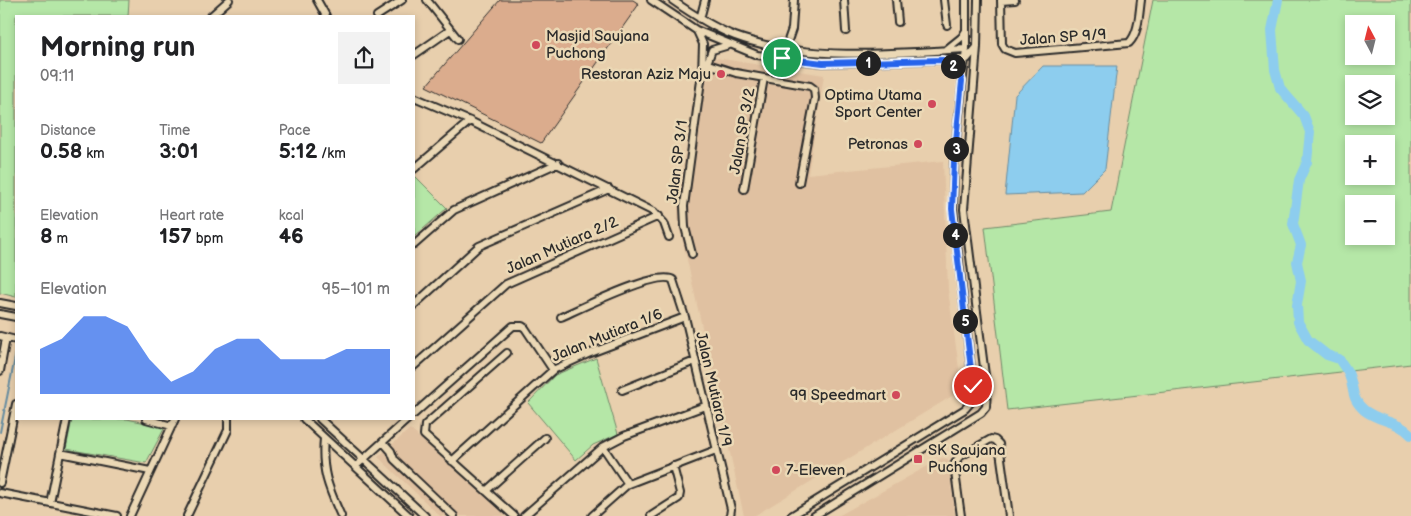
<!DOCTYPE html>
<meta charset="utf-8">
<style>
:root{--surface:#fff;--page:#f2f2f2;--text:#202124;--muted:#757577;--accent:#2563eb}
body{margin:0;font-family:"Balsamiq Sans",sans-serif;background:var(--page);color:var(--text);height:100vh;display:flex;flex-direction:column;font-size:19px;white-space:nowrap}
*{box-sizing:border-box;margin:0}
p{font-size:16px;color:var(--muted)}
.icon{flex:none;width:28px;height:28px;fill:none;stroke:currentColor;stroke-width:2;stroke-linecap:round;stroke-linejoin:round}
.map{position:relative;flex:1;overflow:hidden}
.details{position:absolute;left:15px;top:15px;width:400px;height:405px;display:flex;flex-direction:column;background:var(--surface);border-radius:0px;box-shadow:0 2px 8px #0003}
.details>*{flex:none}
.needle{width:32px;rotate:353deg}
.fabs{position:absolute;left:1345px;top:15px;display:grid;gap:10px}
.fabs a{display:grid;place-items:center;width:50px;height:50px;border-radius:0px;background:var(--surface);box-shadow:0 2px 8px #0003;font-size:25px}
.pin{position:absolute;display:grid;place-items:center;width:42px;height:42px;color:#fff;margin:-21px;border:2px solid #fff;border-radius:50%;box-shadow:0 1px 5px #0007}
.km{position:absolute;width:25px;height:25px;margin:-12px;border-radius:50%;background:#222;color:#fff;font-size:14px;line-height:25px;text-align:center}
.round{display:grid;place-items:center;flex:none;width:52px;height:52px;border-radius:0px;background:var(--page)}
.headline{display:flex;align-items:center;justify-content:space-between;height:85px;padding:0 25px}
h1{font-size:28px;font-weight:600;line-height:38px}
.figures{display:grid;grid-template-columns:repeat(3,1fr);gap:8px;height:85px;padding:5px 25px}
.figures div{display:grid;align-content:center}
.figures b{font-size:21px;font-weight:600}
.figures small{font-size:14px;font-weight:400}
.figures p{font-size:14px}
.chart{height:140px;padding:10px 25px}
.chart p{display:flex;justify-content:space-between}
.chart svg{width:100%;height:90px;margin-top:5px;fill:var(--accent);opacity:.7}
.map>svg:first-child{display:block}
</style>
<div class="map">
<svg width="1411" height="516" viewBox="0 0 1411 516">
<rect width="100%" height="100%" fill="#e8cfad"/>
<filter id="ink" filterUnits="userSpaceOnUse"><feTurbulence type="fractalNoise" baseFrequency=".02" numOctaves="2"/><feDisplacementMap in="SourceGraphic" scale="10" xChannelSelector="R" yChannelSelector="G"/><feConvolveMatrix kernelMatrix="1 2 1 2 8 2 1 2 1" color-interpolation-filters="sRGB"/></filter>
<g filter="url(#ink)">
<!-- built -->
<path fill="#e0c1a1" d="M 716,58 L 824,75 L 808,174 L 943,161 L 948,290 L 962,390 L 754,516 L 744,516 L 678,219 L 678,204 L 698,71 Z
M 410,429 L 506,516 L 440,516 L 378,457 Z
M 942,458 L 948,459 L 955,516 L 838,516 Z"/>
<!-- green -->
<path fill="#b5e7a7" stroke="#708969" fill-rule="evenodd" d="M 0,0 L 129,0 L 128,16 L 16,16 L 16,297 L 0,293 Z
M 1153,0 L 1411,0 L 1411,364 L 1007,410 L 985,227 L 1111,212 ZM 1354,24 L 1386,24 L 1386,56 L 1354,56 ZM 1354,84 L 1386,84 L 1386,116 L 1354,116 ZM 1354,144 L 1386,144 L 1386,176 L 1354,176 ZM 1354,204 L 1386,204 L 1386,236 L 1354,236 Z
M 414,175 L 447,208 L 414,237 Z
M 596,358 L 618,434 L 593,445 L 576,460 L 528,403 L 555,375 Z
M 72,419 L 127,419 L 165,427 L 146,463 L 66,449 Z"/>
<!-- water -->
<path fill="#8dcdee" stroke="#668ca0" d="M 1043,66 L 1117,66 L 1105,169 L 1082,192 L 1005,195 L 1015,95 Z"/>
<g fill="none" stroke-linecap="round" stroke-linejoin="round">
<!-- stream -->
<path stroke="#668ca0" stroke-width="2" d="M 0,432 L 16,353"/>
<!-- river -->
<path stroke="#8dcdee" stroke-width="10" d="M 1278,0 L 1272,30 L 1275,70 L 1280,88 L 1304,116 L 1310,132 L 1307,162 L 1299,180 L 1293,224 L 1301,245 L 1297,262 L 1301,281 L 1297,305 L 1298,322 L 1308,340 L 1327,355 L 1339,359 C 1342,364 1347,370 1349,375 C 1355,390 1350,397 1364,410 C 1379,422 1399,421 1411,435"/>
</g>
<!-- building -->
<path fill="#dbac8d" stroke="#2b2b2b" d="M 500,0 L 633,0 L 639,4 L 541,143 L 426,86 Z"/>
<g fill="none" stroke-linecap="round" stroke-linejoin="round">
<!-- minor casing -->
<g stroke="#2b2b2b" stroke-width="10">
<path id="minor" d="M 317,0 L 326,16
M 427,0 L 458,39
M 651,0 L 696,30 L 757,55 L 823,63 L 967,59 L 977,47
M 672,0 C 692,14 712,27 735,36 C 803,61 894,54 966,49
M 844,0 L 846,31
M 896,0 L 898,22
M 944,0 L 947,25
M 1001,0 L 1002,44 L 1005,49 L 1015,53 L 1129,43 C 1139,33 1139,14 1141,0
M 1001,1 L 1015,0
M 211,16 L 229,0
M 377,16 L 402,0
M 700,19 L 705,0
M 947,49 L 962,37 L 965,32
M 414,55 L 450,30
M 782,58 L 792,29 L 794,0
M 944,61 L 955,67 L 962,80
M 708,64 L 736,73 L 810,86 L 814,89 L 815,98 L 799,183
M 706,66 L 712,50 L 729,45
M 414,97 L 470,121 L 654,212 L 664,223 L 669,237
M 414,169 L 470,121
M 744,189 L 764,78
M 414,245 L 454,210 L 558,163
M 692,254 L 685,227 L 684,206 L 702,73 L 703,44 L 697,31
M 0,303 L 16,306
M 414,305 L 479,246 L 609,189
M 0,314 L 16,317
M 561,317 C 579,309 659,269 673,280 L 685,317 L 731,509 L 730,516
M 0,336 L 16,340
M 507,353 L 425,425 L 424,435 L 514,516
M 414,366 L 506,284 L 659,216
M 0,371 L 6,338
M 622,390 L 695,361
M 414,414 L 513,326 L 522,326 L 525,328 L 553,370
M 146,419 L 172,426
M 304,419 L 409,516
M 320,419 L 425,516
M 324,438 C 321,470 328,487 341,516
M 383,442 L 391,451 L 394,459 L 454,516
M 603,447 L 628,484
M 60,453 L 150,471
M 452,461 L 553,370 L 588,354 L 685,317
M 356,466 L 408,419
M 0,483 L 16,404
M 486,491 L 545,438
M 0,493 L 117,516
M 50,503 L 67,419
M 130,516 L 175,419
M 187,516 L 228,430 L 228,419
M 524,516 L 603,447 L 624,436 L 705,406
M 592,516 L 628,484 L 716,450
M 651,516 L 679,498 L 680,493 L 673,466
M 791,516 L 965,409 L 972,401 L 973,386 L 953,209 L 954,161 L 966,49 L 966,0
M 814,516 L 981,413 L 986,407 L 987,391 L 964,209 L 977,47 L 978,0
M 961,516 L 954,465 L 959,457 L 991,439 L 995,440 L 999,444 L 1009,516"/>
</g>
<!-- minor -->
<use href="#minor" stroke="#ebd8b5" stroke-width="6"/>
</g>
</g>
<g fill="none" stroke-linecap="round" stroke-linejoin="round" filter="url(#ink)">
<!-- route casing -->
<g stroke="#fff" stroke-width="10">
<path id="route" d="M 782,58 L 823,63 L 943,60 C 954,65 958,70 962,81 L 954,161 L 952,209 L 973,386"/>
</g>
<!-- route -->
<use href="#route" stroke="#2563eb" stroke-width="6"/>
</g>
<!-- markers -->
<g fill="#d1495b" stroke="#ebd8b5" stroke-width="2">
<circle cx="536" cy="45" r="5"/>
<circle cx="721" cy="74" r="5"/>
<circle cx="932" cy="104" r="5"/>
<circle cx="918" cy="144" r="5"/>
<circle cx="896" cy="395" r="5"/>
<rect x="913" y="454" width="10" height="10" rx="2.5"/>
<circle cx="776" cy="470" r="5"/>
</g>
<g text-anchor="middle" stroke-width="5" stroke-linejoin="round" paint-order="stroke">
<!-- poi labels -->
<g font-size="15" fill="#2b2b2b" stroke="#ebd8b5" text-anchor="end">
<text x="546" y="41" text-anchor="start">Masjid Saujana<tspan x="546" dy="17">Puchong</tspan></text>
<text x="711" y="79">Restoran Aziz Maju</text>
<text x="922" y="100">Optima Utama<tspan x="922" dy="17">Sport Center</tspan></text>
<text x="908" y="149">Petronas</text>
<text x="886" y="400">99 Speedmart</text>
<text x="928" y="455" text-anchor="start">SK Saujana<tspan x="928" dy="17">Puchong</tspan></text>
<text x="786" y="475" text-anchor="start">7-Eleven</text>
</g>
<!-- street labels -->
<g font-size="15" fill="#2b2b2b" stroke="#ebd8b5">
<text transform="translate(1063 37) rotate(-4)" y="5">Jalan SP 9/9</text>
<text transform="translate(742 131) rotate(-80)" y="5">Jalan SP 3/2</text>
<text transform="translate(677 162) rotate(-83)" y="5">Jalan SP 3/1</text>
<text transform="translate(562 245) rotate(-24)" y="5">Jalan Mutiara 2/2</text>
<text transform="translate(607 335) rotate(-22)" y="5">Jalan Mutiara 1/6</text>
<text transform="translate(714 389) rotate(77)" y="5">Jalan Mutiara 1/9</text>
</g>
</g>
</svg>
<div class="fabs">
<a><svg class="needle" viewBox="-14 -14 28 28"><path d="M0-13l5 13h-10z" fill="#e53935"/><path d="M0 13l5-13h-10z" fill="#757577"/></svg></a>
<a><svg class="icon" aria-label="layers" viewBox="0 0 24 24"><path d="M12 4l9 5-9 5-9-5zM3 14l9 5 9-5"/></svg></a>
<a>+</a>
<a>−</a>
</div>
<div class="pin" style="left:782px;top:58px;background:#1e9e55"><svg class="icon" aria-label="arrive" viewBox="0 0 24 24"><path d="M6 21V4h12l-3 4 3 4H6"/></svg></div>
<div class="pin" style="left:973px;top:386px;background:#d93025"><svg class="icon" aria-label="check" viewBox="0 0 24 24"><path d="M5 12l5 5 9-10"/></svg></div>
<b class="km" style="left:868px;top:63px">1</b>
<b class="km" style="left:953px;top:66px">2</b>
<b class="km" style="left:956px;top:149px">3</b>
<b class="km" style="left:955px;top:235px">4</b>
<b class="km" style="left:965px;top:321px">5</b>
<section class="details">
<div class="headline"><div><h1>Morning run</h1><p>09:11</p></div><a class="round"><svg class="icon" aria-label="share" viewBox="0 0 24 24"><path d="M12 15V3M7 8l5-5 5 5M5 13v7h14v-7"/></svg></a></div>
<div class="figures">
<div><p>Distance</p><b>0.58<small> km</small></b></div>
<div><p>Time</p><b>3:01</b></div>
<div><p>Pace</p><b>5:12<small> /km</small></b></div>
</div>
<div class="figures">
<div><p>Elevation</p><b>8<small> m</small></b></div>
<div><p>Heart rate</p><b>157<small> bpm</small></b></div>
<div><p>kcal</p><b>46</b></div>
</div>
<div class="chart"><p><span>Elevation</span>95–101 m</p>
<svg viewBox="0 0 160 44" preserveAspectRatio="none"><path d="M0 44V22L10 17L20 6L30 6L40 11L50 27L60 38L70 33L80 22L90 17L100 17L110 27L120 27L130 27L140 22L150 22L160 22V44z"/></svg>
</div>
</section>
</div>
